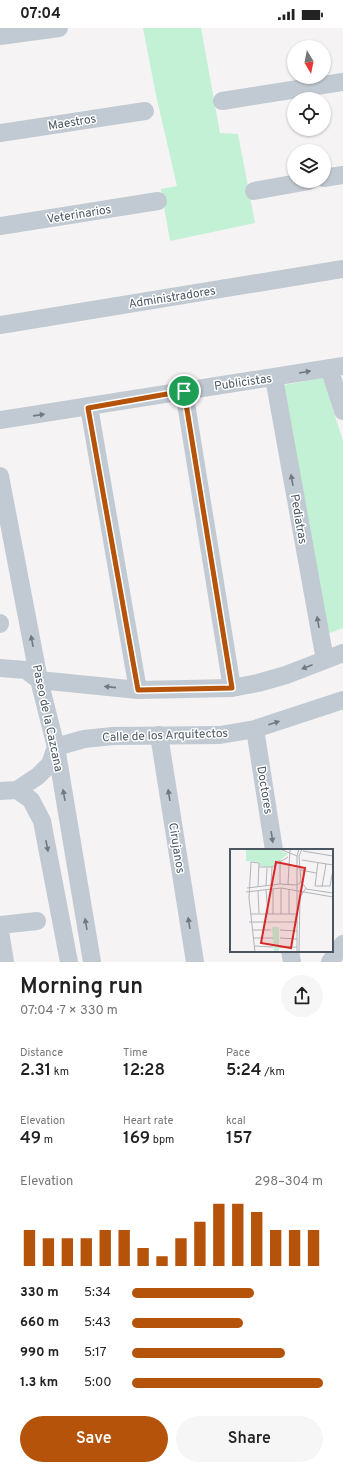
<!DOCTYPE html>
<meta charset="utf-8">
<style>
:root{--surface:#fff;--page:#f6f6f6;--text:#222;--muted:#767676;--accent:#b45309}
body{margin:0;font-family:Overpass,sans-serif;background:var(--page);color:var(--text);height:100vh;display:flex;flex-direction:column;font-size:15px;white-space:nowrap}
*{box-sizing:border-box;margin:0}
p{font-size:13px;color:var(--muted)}
.icon{flex:none;width:22px;height:22px;fill:none;stroke:currentColor;stroke-width:2;stroke-linecap:round;stroke-linejoin:round}
.map{position:relative;height:934px;overflow:hidden}
.side{display:flex;flex-direction:column;background:var(--surface);flex:1}
.side>*{flex:none}
.needle{width:26px;rotate:170deg}
.fabs{position:absolute;left:287px;top:12px;display:grid;gap:8px}
.fabs a{display:grid;place-items:center;width:44px;height:44px;border-radius:50%;background:var(--surface);box-shadow:0 1px 3px #0004;font-size:20px}
.pin{position:absolute;display:grid;place-items:center;width:34px;height:34px;color:#fff;margin:-17px;border:2px solid #fff;border-radius:50%;box-shadow:0 1px 4px #0007}
.round{display:grid;place-items:center;flex:none;width:42px;height:42px;border-radius:21px;background:var(--page)}
.head{display:flex;align-items:center;justify-content:space-between;height:68px;padding:0 20px}
h1{font-size:22px;font-weight:600;line-height:30px}
.metrics{display:grid;grid-template-columns:repeat(3,1fr);gap:6px;height:68px;padding:4px 20px}
.metrics div{display:grid;align-content:center}
.metrics b{font-size:17px;font-weight:600}
.metrics small{font-size:11px;font-weight:400}
.metrics p{font-size:11px}
.chart{height:112px;padding:8px 20px}
.chart p{display:flex;justify-content:space-between}
.chart svg{width:100%;height:72px;margin-top:4px;stroke:var(--accent);stroke-width:6}
.action{display:flex;gap:8px;margin-top:auto;padding:8px 20px}
.action a{flex:1;height:46px;border-radius:24px;background:var(--accent);color:#fff;font-size:16px;font-weight:600;line-height:46px;text-align:center}
.action a+a{background:var(--page);color:var(--text)}
ul{padding:0 20px;list-style:none;font-size:13px}
li{display:grid;grid-template-columns:64px 48px 1fr;align-items:center;height:30px}
li i{height:10px;border-radius:5px;background:var(--accent)}
.status{display:flex;justify-content:space-between;align-items:center;height:28px;padding:0 20px;background:var(--surface);direction:ltr}
.status svg{height:11px;fill:currentColor}
.map>svg:first-child{display:block}
</style>
<div class="status"><b>07:04</b><svg viewBox="0 0 49 12"><path d="M0 12V9h3v3zM5 12V6h3v6zM10 12V3h3v9zM15 12V0h3v12zM26 1h20v11H26zM47 4h2v5h-2z"/></svg></div>
<div class="map">
<svg width="343" height="934" viewBox="0 0 343 934">
<rect width="100%" height="100%" fill="#f5f3f3"/>
<!-- green -->
<path fill="#c3f1d5" d="M 143,0 L 201,0 L 220,105 L 238,106 L 255,195 L 170,213 L 161,161 L 177,158 L 156,67 Z
M 323,350 L 343,413 L 343,600 L 324,607 L 284,357 Z"/>
<g fill="none" stroke-linecap="round" stroke-linejoin="round">
<!-- minor -->
<path stroke="#c1cad2" stroke-width="18" d="M 0,8 L 59,0
M 222,73 L 343,54
M 0,105 L 145,83
M 324,150 L 343,147
M 254,163 L 309,153
M 0,198 L 158,173
M 0,297 L 343,241
M 329,340 L 343,383
M 274,350 L 325,632
M 184,363 L 232,660
M 89,379 L 138,662
M 0,392 L 343,338
M 0,448 L 39,652 L 56,719 L 92,934
M 0,595 L 0,596
M 0,640 L 26,642 L 39,652 L 138,662 L 232,660 L 258,655 L 286,647 L 343,625
M 255,701 L 274,822
M 159,707 L 195,934
M 17,762 L 31,772 L 42,793 L 69,934
M 0,763 L 17,762 L 38,748 L 50,736 L 56,719 L 84,711 L 113,708 L 220,707 L 255,701 L 343,672
M 0,897 L 37,893
M 0,903 L 5,934
M 290,923 L 292,934
M 330,934 L 343,916"/>
</g>
<!-- one-way arrows -->
<defs><path id="oneway-solid" d="M-6-.8H1V-3.2L6.5 0L1 3.2V.8H-6Z"/></defs>
<g fill="#6e7983">
<use href="#oneway-solid" transform="translate(305 344) rotate(-10)"/>
<use href="#oneway-solid" transform="translate(39 387) rotate(-8)"/>
<use href="#oneway-solid" transform="translate(292 452) rotate(-100)"/>
<use href="#oneway-solid" transform="translate(318 594) rotate(-100)"/>
<use href="#oneway-solid" transform="translate(32 613) rotate(-101)"/>
<use href="#oneway-solid" transform="translate(307 639) rotate(159)"/>
<use href="#oneway-solid" transform="translate(110 659) rotate(-174)"/>
<use href="#oneway-solid" transform="translate(274 695) rotate(-18)"/>
<use href="#oneway-solid" transform="translate(64 767) rotate(-100)"/>
<use href="#oneway-solid" transform="translate(169 767) rotate(-99)"/>
<use href="#oneway-solid" transform="translate(272 809) rotate(81)"/>
<use href="#oneway-solid" transform="translate(47 818) rotate(79)"/>
<use href="#oneway-solid" transform="translate(189 895) rotate(-99)"/>
<use href="#oneway-solid" transform="translate(86 896) rotate(-100)"/>
</g>
<g fill="none" stroke-linecap="round" stroke-linejoin="round">
<!-- route casing -->
<g stroke="#fff" stroke-width="8">
<path id="route" d="M 184,363 L 232,660 L 138,662 L 88,380 Z"/>
</g>
<!-- route -->
<use href="#route" stroke="#b45309" stroke-width="5"/>
</g>
<g text-anchor="middle" stroke-width="3" stroke-linejoin="round" paint-order="stroke">
<!-- street labels -->
<g font-size="12" fill="#4a5661" stroke="#fff">
<text transform="translate(72 94) rotate(-9)" y="4">Maestros</text>
<text transform="translate(79 186) rotate(-9)" y="4">Veterinarios</text>
<text transform="translate(172 269) rotate(-9)" y="4">Administradores</text>
<text transform="translate(243 354) rotate(-8)" y="4">Publicistas</text>
<text transform="translate(299 491) rotate(80)" y="4">Pediatras</text>
<text transform="translate(48 690) rotate(78)" y="4">Paseo de la Cazcana</text>
<text transform="translate(165 707) rotate(-2)" y="4">Calle de los Arquitectos</text>
<text transform="translate(265 762) rotate(81)" y="4">Doctores</text>
<text transform="translate(177 820) rotate(81)" y="4">Cirujanos</text>
</g>
</g>
<!-- overview -->
<g transform="translate(230 821)">
<rect width="103" height="103" fill="#f5f3f3"/>
<path d="M 16,0 L 48,0 L 58,5 L 42,18 L 29,17 L 29,13 L 16,12 ZM 42,78 L 49,78 L 49,103 L 44,103 Z" fill="#c3f1d5"/>
<path fill="none" stroke="#b1b4b9" stroke-width="1" d="M 50,0 L 67,7M 73,2 L 103,7M 72,11 L 103,16M 88,13 L 85,37 L 100,37 L 103,21M 29,18 L 42,18 L 58,8M 71,21 L 86,24M 71,33 L 69,7 L 72,0M 50,35 L 50,11M 58,35 L 60,0M 41,36 L 42,18M 36,37 L 37,19M 92,38 L 96,15M 17,39 L 50,35 L 67,36 L 71,33M 43,40 L 43,65M 76,40 L 103,44M 36,41 L 38,65M 28,42 L 29,64M 16,43 L 51,39 L 103,48M 21,65 L 68,65M 51,65 L 51,39M 59,65 L 59,40M 19,73 L 68,73M 23,81 L 41,81M 50,81 L 67,82M 24,89 L 43,89M 50,89 L 67,90M 25,97 L 43,98M 49,98 L 67,98M 25,103 L 19,49 L 21,13 L 29,14 L 28,38M 67,103 L 67,7 L 69,0M 69,103 L 70,48 L 76,39 L 71,33"/>
<path fill="#d62828" fill-opacity="0.15" stroke="#d62828" stroke-width="2" d="M 46,13 L 75,19 L 61,99 L 31,94 Z"/>
<rect width="103" height="103" fill="none" stroke="#4a5661" stroke-width="2"/>
</g>
</svg>
<div class="fabs">
<a><svg class="needle" viewBox="-14 -14 28 28"><path d="M0-13l5 13h-10z" fill="#e53935"/><path d="M0 13l5-13h-10z" fill="#767676"/></svg></a>
<a><svg class="icon" aria-label="locate" viewBox="0 0 24 24"><circle cx="12" cy="12" r="6"/><path d="M12 2v4M12 18v4M2 12h4M18 12h4"/></svg></a>
<a><svg class="icon" aria-label="layers" viewBox="0 0 24 24"><path d="M12 4l9 5-9 5-9-5zM3 14l9 5 9-5"/></svg></a>
</div>
<div class="pin" style="left:184px;top:363px;background:#1e9e55"><svg class="icon" aria-label="arrive" viewBox="0 0 24 24"><path d="M6 21V4h12l-3 4 3 4H6"/></svg></div>
</div>
<section class="side">
<div class="head"><div><h1>Morning run</h1><p>07:04 · 7 × 330 m</p></div><a class="round"><svg class="icon" aria-label="share" viewBox="0 0 24 24"><path d="M12 15V3M7 8l5-5 5 5M5 13v7h14v-7"/></svg></a></div>
<div class="metrics">
<div><p>Distance</p><b>2.31<small> km</small></b></div>
<div><p>Time</p><b>12:28</b></div>
<div><p>Pace</p><b>5:24<small> /km</small></b></div>
</div>
<div class="metrics">
<div><p>Elevation</p><b>49<small> m</small></b></div>
<div><p>Heart rate</p><b>169<small> bpm</small></b></div>
<div><p>kcal</p><b>157</b></div>
</div>
<div class="chart"><p><span>Elevation</span>298–304 m</p>
<svg viewBox="0 0 160 44" preserveAspectRatio="none"><path d="M5 44V22M15 44V27M25 44V27M35 44V27M45 44V22M55 44V22M65 44V33M75 44V38M85 44V27M95 44V17M105 44V6M115 44V6M125 44V11M135 44V22M145 44V22M155 44V22"/></svg>
</div>
<ul>
<li><b>330 m</b>5:34<i style="width:64%"></i></li>
<li><b>660 m</b>5:43<i style="width:58%"></i></li>
<li><b>990 m</b>5:17<i style="width:80%"></i></li>
<li><b>1.3 km</b>5:00<i style="width:100%"></i></li>
</ul>
<div class="action"><a>Save</a><a>Share</a></div>
</section>
